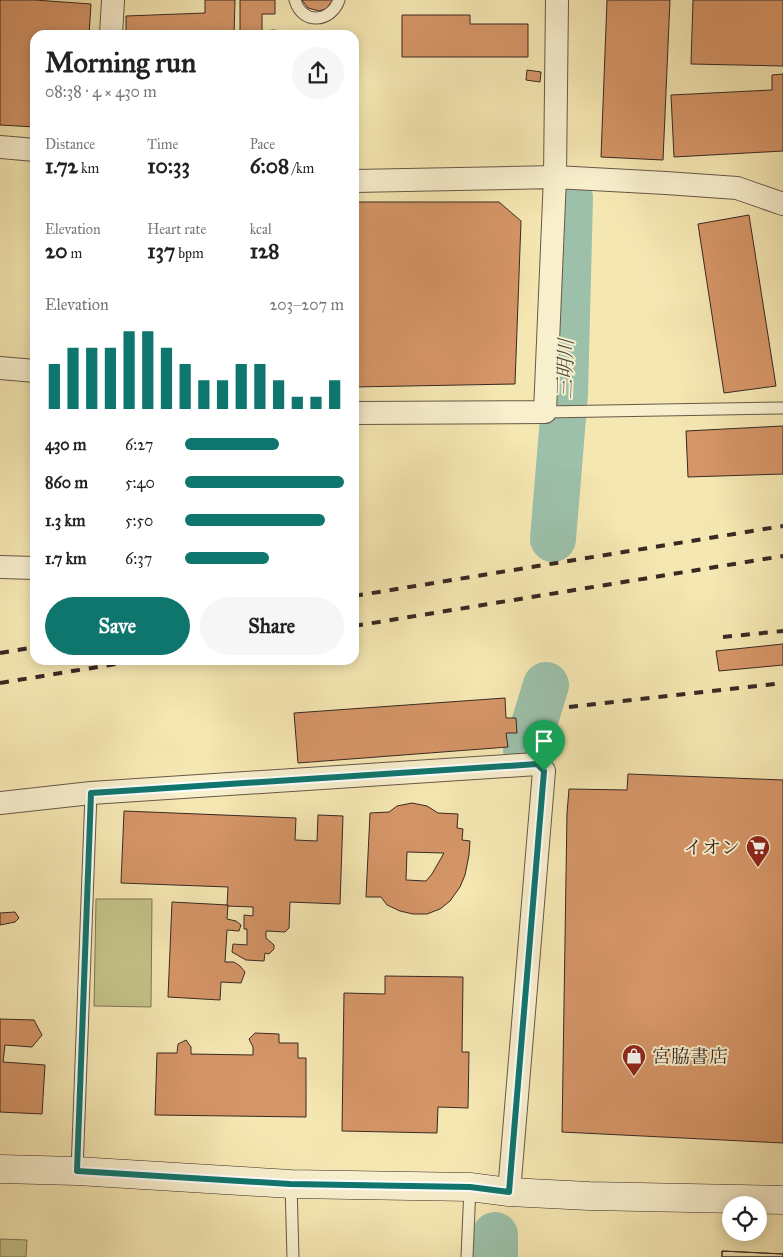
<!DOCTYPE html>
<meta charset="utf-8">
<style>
:root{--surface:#fff;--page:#f6f6f6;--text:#222;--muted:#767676;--accent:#0f766e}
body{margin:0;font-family:"IM FELL Great Primer","Noto Serif JP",serif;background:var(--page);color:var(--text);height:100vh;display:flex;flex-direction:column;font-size:19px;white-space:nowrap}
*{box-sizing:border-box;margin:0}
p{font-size:16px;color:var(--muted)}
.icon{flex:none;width:28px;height:28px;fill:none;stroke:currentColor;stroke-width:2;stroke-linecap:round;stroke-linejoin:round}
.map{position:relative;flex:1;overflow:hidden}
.details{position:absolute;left:30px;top:30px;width:329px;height:635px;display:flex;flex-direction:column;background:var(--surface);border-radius:15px;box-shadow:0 2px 12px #0003}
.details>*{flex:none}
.controls{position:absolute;left:722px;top:1196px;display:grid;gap:10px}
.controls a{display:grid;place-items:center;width:45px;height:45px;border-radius:50%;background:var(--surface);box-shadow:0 2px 12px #0003;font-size:25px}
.pin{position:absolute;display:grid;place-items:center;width:42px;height:42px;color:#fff;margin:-51px -21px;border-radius:50% 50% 50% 0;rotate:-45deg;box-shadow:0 0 5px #0007}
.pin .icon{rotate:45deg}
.round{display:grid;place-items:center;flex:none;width:52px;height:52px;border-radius:26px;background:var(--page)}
.overview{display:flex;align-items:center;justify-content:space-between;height:85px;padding:0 15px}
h1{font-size:28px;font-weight:700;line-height:38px}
.metrics{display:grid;grid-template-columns:repeat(3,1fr);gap:8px;height:85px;padding:5px 15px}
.metrics div{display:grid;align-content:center}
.metrics b{font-size:21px;font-weight:700}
.metrics small{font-size:14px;font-weight:400}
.metrics p{font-size:14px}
.chart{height:140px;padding:10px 15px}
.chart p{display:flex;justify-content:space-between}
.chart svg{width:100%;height:90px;margin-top:5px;stroke:var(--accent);stroke-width:6}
.primary-button{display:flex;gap:10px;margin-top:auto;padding:10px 15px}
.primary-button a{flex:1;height:58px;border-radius:30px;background:var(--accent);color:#fff;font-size:20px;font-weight:700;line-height:58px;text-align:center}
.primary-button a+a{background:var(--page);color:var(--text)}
ul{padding:0 15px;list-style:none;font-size:16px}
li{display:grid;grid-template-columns:80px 60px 1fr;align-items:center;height:38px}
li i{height:12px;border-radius:6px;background:var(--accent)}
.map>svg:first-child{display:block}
</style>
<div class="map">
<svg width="783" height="1257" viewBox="0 0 783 1257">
<rect width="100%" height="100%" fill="#f5e7b2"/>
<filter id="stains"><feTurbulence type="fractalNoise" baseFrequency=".004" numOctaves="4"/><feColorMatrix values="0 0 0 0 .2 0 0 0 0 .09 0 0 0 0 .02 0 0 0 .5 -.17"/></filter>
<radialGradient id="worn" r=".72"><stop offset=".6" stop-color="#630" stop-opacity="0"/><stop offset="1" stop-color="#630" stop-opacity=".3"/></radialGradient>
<!-- green -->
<path fill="#c4c387" stroke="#7e7655" d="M 96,899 L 152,899 L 151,1007 L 94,1006 Z
M 0,1239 L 27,1240 L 26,1257 L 0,1257 Z"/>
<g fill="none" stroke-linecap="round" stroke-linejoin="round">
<!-- river -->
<path stroke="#9cc0aa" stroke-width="46" d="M 553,539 L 565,394 L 570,198
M 526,750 L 546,685
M 495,1257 L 495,1235"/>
</g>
<!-- building -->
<path fill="#d59567" stroke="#382923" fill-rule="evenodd" d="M 0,0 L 35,0 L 91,4 L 89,35 L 35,35 L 35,127 L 0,125 Z
M 205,0 L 235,0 L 234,35 L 126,35 L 126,16 L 205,13 Z
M 240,0 L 275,0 L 275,14 L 262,14 L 262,31 L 275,30 L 275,35 L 240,35 Z
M 302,0 L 333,0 L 326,9 L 319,11 L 308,8 Z
M 607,0 L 670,0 L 663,160 L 601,157 Z
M 693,0 L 783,0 L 783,66 L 691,64 Z
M 402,15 L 470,15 L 470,24 L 528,24 L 528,57 L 402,57 Z
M 527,70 L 541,72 L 540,82 L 526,80 Z
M 783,74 L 783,151 L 674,157 L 671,95 L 772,90 L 772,75 Z
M 354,202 L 499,202 L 521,221 L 515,384 L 354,387 Z
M 749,215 L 776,386 L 724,393 L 698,224 Z
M 783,426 L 783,474 L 688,477 L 686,431 Z
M 783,644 L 783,665 L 719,671 L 716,651 Z
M 505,698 L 506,718 L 516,718 L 517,733 L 506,733 L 508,747 L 298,763 L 294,713 Z
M 628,774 L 783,780 L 783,1143 L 562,1132 L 567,813 L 569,789 L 627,790 Z
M 412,803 L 427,806 L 438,813 L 458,814 L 457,828 L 463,829 L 462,840 L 470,841 L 469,855 L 465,875 L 460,887 L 450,901 L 440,909 L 427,914 L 413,914 L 400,911 L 387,905 L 381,897 L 366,897 L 370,813 L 389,812 L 397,806 ZM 407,852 L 444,853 L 432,874 L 426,881 L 406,880 Z
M 124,811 L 296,818 L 295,840 L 317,841 L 318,815 L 343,816 L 340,904 L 290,902 L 289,928 L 285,932 L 266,931 L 266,938 L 274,945 L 274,949 L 269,954 L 265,953 L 264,961 L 246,960 L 232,952 L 233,944 L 247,945 L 247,929 L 244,929 L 244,915 L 253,916 L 253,907 L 227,906 L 228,887 L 121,883 Z
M 172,902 L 228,905 L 227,919 L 236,921 L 241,925 L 239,931 L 227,930 L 225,962 L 234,962 L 240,966 L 245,972 L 241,983 L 221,982 L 220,1000 L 168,997 Z
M 15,912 L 19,918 L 15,922 L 0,925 L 0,913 Z
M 385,976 L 463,977 L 462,1052 L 469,1052 L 468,1108 L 438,1107 L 437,1133 L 342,1131 L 344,993 L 385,994 Z
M 0,1019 L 34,1020 L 42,1035 L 32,1047 L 5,1045 L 3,1062 L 45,1065 L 42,1114 L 0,1112 Z
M 255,1033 L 279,1034 L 279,1043 L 298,1043 L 298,1058 L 306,1058 L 306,1117 L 155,1115 L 157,1053 L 177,1053 L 178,1044 L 186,1040 L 191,1047 L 191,1054 L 253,1055 L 253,1047 L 249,1039 Z
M 722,1251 L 783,1254 L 783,1257 L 722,1257 Z
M 722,1251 L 783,1254 L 783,1257 L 722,1257 Z"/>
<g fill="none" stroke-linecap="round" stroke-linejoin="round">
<!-- lane casing -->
<g stroke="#675847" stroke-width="13">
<path id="lane" d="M 295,0 C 302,25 331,23 339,0
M 545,412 L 783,408
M 77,1171 L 91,793
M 291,1184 L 293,1257
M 467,1257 L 470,1187"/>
</g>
<!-- street casing -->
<g stroke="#675847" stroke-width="24">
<path id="street" d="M 111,35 L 113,0
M 0,147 L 35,150
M 354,181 L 555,177 L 666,183 L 737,188 L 783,204
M 0,368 L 35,371
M 354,413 L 545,412 L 555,177 L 557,0
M 0,567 L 35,568
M 0,803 L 91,793 L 537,764 L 544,771 L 509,1192"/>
</g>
<!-- secondary casing -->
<g stroke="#382923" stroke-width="29">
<path id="secondary" d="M 0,1169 L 77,1171 L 291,1184 L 470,1187 L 509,1192 L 589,1196 L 783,1200"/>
</g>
<!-- lane -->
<use href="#lane" stroke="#f8efcd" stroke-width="11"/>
<!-- street -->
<use href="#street" stroke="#f8efcd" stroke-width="22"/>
<!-- secondary -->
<use href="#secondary" stroke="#f8efcd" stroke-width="28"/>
<!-- rail -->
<path stroke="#382923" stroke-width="4" stroke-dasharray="9 9" stroke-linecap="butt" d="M 354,596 L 783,526
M 354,626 L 783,556
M 723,637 L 783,631
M 0,653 L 35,647
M 0,683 L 140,660
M 569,707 L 783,683"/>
</g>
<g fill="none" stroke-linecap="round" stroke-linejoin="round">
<!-- route casing -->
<g stroke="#fff" stroke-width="10">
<path id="route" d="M 537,764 L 544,771 L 509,1192 L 470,1187 L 290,1184 L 77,1171 L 91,793 Z"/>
</g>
<!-- route -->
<use href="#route" stroke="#0f766e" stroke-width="6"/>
</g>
<!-- icons -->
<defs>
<g id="supermarket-pin" transform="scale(1.25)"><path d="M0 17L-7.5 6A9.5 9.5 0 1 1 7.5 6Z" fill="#8f2418" stroke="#f8efcd"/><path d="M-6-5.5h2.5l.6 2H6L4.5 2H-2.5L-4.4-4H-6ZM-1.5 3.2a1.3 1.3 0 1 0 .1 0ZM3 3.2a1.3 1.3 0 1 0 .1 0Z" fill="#fff"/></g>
<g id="shop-pin" transform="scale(1.25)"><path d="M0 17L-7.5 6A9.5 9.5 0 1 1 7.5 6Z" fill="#8f2418" stroke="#f8efcd"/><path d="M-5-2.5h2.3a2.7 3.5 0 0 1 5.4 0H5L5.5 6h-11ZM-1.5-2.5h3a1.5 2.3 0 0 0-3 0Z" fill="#fff"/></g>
</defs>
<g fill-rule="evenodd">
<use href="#supermarket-pin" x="758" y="847"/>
<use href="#shop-pin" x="634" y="1056"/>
</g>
<g text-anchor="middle" stroke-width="4" stroke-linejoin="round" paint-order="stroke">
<!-- poi labels -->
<g font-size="19" fill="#382923" stroke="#f8efcd" text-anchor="end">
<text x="740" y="854">イオン</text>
<text x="652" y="1063" text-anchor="start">宮脇書店</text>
</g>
<!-- water labels -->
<g font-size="20" font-style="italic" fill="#514f45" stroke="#f8efcd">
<text transform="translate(565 369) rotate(-88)" y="7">三明川</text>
</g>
</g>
<rect width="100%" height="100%" filter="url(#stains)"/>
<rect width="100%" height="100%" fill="url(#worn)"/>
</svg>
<div class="controls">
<a><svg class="icon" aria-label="locate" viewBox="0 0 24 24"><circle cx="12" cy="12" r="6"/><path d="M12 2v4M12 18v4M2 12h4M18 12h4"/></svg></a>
</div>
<div class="pin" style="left:544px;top:771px;background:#1e9e55"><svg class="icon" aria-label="arrive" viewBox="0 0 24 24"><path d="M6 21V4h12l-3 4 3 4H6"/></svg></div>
<section class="details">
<div class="overview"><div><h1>Morning run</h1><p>08:38 · 4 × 430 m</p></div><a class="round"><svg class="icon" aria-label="share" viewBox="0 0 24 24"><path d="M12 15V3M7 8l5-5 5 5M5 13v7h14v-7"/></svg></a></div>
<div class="metrics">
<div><p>Distance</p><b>1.72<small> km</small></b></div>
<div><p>Time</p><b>10:33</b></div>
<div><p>Pace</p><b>6:08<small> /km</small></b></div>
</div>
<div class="metrics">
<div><p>Elevation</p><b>20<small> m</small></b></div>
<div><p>Heart rate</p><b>137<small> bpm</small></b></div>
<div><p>kcal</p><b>128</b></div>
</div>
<div class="chart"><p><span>Elevation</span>203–207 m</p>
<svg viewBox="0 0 160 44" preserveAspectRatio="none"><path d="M5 44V22M15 44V14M25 44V14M35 44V14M45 44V6M55 44V6M65 44V14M75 44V22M85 44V30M95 44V30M105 44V22M115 44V22M125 44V30M135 44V38M145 44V38M155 44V30"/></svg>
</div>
<ul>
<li><b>430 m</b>6:27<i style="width:59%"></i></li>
<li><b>860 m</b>5:40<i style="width:100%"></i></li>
<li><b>1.3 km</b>5:50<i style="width:88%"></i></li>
<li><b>1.7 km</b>6:37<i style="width:53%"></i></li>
</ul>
<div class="primary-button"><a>Save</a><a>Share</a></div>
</section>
</div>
